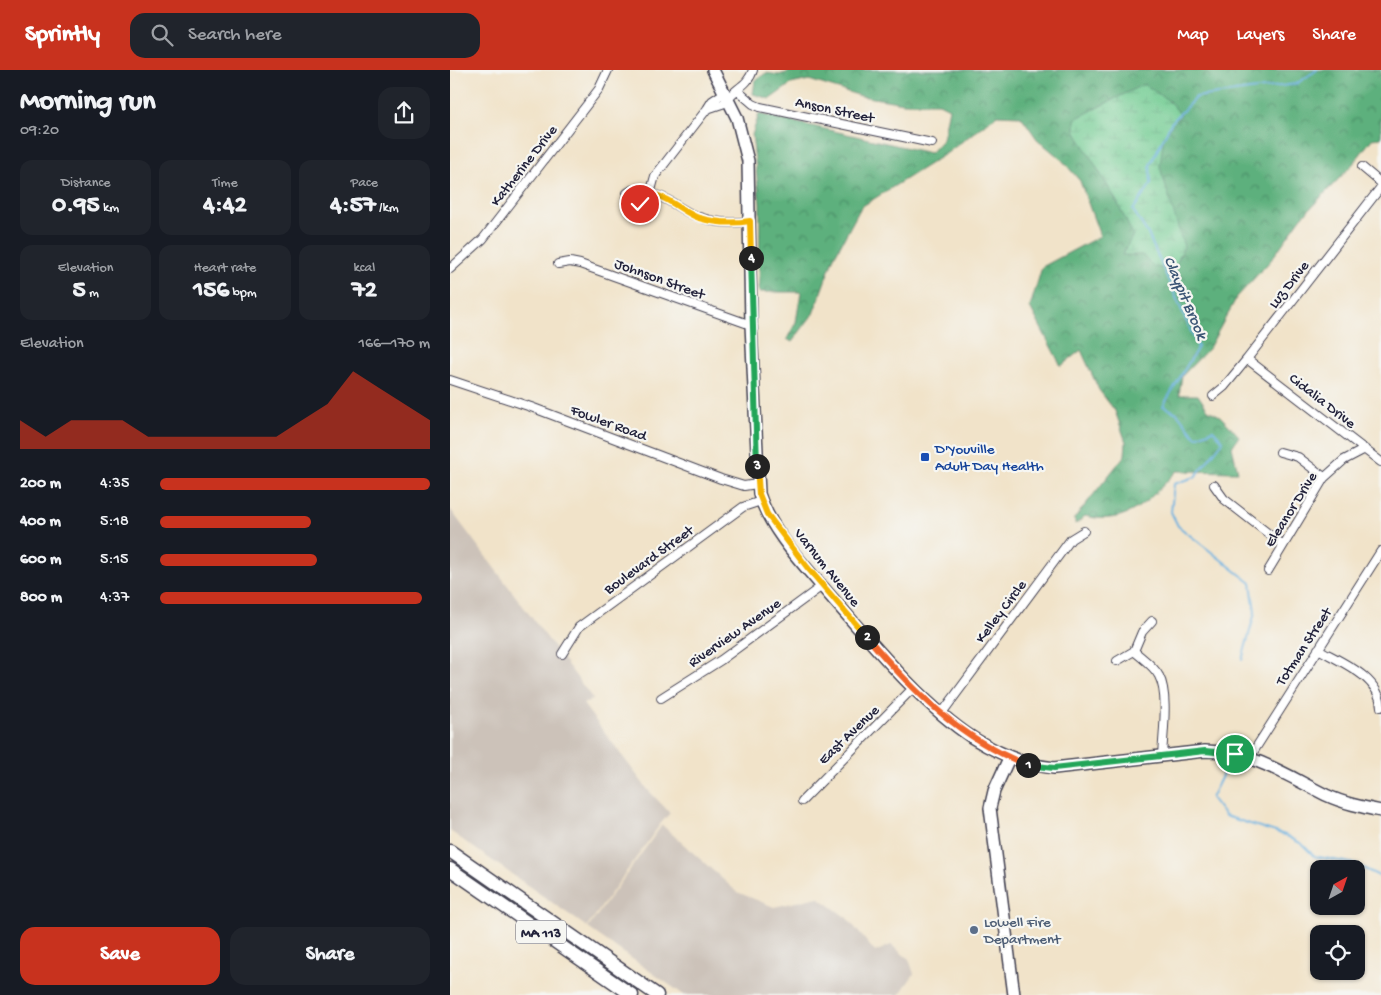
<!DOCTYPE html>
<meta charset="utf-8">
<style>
:root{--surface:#171b24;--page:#20242c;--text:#f1f3f6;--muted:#9ea1a6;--accent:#c8321e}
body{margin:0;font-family:"Gochi Hand",sans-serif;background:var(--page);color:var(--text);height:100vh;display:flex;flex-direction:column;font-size:19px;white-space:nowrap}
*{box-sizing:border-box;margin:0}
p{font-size:16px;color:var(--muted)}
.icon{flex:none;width:28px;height:28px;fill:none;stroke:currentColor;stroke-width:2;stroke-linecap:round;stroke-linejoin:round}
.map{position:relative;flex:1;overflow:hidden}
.drawer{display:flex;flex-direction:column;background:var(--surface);width:450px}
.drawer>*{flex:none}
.needle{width:32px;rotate:40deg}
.tools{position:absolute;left:860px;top:790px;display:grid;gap:10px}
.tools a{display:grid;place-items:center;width:55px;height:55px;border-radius:10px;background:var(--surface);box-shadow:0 1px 4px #0004;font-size:25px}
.pin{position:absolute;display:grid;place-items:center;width:42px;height:42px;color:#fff;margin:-21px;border:2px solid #fff;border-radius:50%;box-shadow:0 1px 5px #0007}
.km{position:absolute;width:25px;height:25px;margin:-12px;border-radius:50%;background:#222;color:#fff;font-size:14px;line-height:25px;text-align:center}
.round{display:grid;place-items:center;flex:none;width:52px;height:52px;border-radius:15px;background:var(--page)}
.head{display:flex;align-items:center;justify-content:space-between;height:85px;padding:0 20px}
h1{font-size:28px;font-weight:700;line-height:38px}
.metrics{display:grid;grid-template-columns:repeat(3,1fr);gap:8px;height:85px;padding:5px 20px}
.metrics div{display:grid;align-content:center;border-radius:12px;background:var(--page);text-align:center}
.metrics b{font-size:25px;font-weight:700}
.metrics small{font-size:14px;font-weight:400}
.metrics p{font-size:14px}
.chart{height:140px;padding:10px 20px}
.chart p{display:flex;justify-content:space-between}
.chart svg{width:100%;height:90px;margin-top:5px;fill:var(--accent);opacity:.7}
.action{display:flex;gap:10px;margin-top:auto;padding:10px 20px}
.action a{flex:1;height:58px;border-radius:15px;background:var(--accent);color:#fff;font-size:20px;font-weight:700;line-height:58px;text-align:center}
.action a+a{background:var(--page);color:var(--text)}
ul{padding:0 20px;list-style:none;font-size:16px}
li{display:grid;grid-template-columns:80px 60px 1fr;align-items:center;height:38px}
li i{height:12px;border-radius:6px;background:var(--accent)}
header{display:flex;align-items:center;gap:30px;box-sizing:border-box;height:70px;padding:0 25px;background:var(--accent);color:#fff}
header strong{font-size:24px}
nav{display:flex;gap:28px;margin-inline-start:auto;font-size:18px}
.search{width:350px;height:45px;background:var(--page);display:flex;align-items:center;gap:12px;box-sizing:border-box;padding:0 18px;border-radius:15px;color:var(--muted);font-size:19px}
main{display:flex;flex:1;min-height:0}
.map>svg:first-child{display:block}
</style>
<header>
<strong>Sprintly</strong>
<div class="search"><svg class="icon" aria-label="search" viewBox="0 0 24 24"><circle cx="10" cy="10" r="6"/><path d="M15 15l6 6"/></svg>Search here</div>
<nav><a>Map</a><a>Layers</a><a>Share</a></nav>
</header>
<main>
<section class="drawer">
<div class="head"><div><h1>Morning run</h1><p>09:20</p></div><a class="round"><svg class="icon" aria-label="share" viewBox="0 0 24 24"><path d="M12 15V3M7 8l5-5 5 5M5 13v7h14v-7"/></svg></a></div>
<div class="metrics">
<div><p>Distance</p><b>0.95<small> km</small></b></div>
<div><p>Time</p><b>4:42</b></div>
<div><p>Pace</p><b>4:57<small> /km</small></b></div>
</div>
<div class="metrics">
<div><p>Elevation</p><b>5<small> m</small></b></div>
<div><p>Heart rate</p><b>156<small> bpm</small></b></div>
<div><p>kcal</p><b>72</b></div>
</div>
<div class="chart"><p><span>Elevation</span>166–170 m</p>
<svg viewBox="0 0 160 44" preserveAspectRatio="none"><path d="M0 44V30L10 38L20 30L30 30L40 30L50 38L60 38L70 38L80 38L90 38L100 38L110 30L120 22L130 6L140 14L150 22L160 30V44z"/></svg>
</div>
<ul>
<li><b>200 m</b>4:35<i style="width:100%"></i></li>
<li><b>400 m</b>5:18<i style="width:56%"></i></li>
<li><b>600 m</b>5:15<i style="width:58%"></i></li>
<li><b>800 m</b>4:37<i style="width:97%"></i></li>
</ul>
<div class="action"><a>Save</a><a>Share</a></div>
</section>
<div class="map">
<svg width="931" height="925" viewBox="0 0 931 925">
<defs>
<pattern id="forest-crowns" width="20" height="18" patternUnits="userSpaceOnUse" patternTransform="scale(1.25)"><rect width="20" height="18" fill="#5db07d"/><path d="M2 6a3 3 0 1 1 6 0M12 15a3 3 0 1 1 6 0" fill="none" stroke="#4c8f68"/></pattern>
<pattern id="wetland-marsh" width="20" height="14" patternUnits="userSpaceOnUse" patternTransform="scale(1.25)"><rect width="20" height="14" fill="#72cc93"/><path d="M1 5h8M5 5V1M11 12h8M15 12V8" fill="none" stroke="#62af80"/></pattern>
</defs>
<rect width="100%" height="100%" fill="#f6f6f2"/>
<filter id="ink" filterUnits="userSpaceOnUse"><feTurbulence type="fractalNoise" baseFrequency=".02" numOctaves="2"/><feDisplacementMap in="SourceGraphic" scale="10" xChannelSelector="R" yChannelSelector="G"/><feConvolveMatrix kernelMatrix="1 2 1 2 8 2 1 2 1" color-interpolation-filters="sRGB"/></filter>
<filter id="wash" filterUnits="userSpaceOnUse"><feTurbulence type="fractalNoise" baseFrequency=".0096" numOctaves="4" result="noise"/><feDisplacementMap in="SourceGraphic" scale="20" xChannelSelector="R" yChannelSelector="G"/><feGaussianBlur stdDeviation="1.12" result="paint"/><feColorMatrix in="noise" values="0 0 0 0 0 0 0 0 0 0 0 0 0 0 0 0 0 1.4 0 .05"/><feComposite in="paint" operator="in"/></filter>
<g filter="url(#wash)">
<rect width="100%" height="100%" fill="#f1e3c9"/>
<!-- industrial -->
<path fill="#ccc2b9" d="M 0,439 L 143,629 L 133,634 L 198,720 L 220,743 L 211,753 L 137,857 L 0,761 Z
M 212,755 L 287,822 L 324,837 L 368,827 L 397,848 L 425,882 L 441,875 L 459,889 L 464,904 L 449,925 L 234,925 L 138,858 Z"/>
<!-- forest -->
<path fill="url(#forest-crowns)" stroke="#40695c" d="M 346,0 L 931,0 L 931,68 L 922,69 L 902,95 L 851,148 L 821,190 L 787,227 L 759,278 L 732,306 L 729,325 L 748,325 L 758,340 L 770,346 L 789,366 L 782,377 L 788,402 L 727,401 C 700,428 679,457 635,446 L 626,454 L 624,449 L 675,385 L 676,372 L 665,341 L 649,320 L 631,280 L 611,296 L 580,237 L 592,197 L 650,166 L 630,111 L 612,90 L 587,69 L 571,46 L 547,45 L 497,83 L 411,137 L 383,189 L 363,244 L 342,272 L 337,269 L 346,252 L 351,222 L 309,222 L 310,134 L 302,65 L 309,44 L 480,83 L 493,69 L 499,38 L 489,33 L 454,33 L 411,26 L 359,10 L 341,14 L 320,29 L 303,24 L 305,11 L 316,3 L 329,5 Z"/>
<!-- wetland -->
<path fill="url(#wetland-marsh)" stroke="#4a7767" d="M 694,14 L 719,31 L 731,45 L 714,65 L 710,97 L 734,177 L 724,199 L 704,197 L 692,185 L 672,185 L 683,165 L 666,130 L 625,61 L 625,49 Z"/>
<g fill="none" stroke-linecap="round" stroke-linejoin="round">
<!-- stream -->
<path stroke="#68b0df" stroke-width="2" d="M 792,590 L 805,542 L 801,513 L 728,456 L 721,442 L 724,414 L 745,407 L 773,371 L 763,360 L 746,367 L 727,343 L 713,336 L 748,277 L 698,164 L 683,140 L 701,114 L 700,95 L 721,53 L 746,27 L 846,14 L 867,0
M 775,700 L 761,728 L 775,746 L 835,765 L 852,774 L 864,786 L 905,794 L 931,807"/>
</g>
</g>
<g filter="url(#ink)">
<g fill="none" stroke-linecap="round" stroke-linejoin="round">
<!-- street casing -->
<g stroke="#413f50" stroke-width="10">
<path id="street" d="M 288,21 L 303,34 L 310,37 L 482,73
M 257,39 L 275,33 C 282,19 298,17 303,0
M 912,97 L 931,113
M 200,124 L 205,106 L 257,39 L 262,31 L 271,25 L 278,27
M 192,125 L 189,121 L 182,120 L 177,123 L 176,130 L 181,135 L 186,136 L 191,132 L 192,125 C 211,119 231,142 249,147 C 266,153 282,154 299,151
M 108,194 L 120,192 L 130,194 L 301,255
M 0,199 L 33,169 L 149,19 L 158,0
M 797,289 L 931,392
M 0,310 L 81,337 L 271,409 L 294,416 L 307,414
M 763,326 L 774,317 L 797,289 L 931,117
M 830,382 L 848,387 L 874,407
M 764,415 L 774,429 L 833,475
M 818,501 L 874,408 L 894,390 L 915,379
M 868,579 C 891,592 930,607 931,637
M 684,581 C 693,589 704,596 709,606 C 719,624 713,665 712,686
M 112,584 L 129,557 L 293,437 L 311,431
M 667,591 L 684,581 L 692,562 L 702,551
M 211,628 L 271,590 L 372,516
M 492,643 L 621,469 L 634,461
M 800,687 L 931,481
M 352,731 L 464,617"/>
</g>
<!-- secondary casing -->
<g stroke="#413f50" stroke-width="14">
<path id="secondary" d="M 263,0 L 287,48 L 298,91 L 301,255 L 309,424 C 322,464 357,498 383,529 C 423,574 472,635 523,668 C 549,684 574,695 604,698 L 755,681 C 801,681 836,705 876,725 C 893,733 912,737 931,741
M 559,688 L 544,721 L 540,738 L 564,925"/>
</g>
<!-- primary casing -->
<g stroke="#413f50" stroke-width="15">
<path id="primary" d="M 0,781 L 207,925
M 0,799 L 182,925"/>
</g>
<!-- street -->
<use href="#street" stroke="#fff" stroke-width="8"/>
<!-- secondary -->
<use href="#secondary" stroke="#fff" stroke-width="11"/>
<!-- primary -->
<use href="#primary" stroke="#fff" stroke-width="12"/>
</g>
</g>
<g fill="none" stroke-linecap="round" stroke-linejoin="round" filter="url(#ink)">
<!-- split-1 casing -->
<g stroke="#fff" stroke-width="10">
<path id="split-1" d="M 578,695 L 604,698 L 755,681 L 785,684"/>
</g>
<!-- split-2 casing -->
<g stroke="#fff" stroke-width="10">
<path id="split-2" d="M 417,567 C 461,619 512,671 578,695"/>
</g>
<!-- split-3 casing -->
<g stroke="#fff" stroke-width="10">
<path id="split-3" d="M 307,396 L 309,424 L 317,444 L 357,497 L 417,567"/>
</g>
<!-- split-4 casing -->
<g stroke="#fff" stroke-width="10">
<path id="split-4" d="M 301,188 L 307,396"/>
</g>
<!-- split-5 casing -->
<g stroke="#fff" stroke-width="10">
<path id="split-5" d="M 190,134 L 192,125 C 211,119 231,142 249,148 C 266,153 282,154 300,151 L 301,188"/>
</g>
<!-- split-1 -->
<use href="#split-1" stroke="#22a559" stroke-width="6"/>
<!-- split-2 -->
<use href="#split-2" stroke="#f0652b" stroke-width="6"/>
<!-- split-3 -->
<use href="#split-3" stroke="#f5b400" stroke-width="6"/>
<!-- split-4 -->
<use href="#split-4" stroke="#22a559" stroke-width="6"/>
<!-- split-5 -->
<use href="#split-5" stroke="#f5b400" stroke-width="6"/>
</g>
<!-- markers -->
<rect fill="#1a4fb4" stroke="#f6f6f2" stroke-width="2" x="470" y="382" width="10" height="10" rx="2.5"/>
<circle fill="#5c6f8a" stroke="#f6f6f2" stroke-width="2" cx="524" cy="860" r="5"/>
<g text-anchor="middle" stroke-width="4.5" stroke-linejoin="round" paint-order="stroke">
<!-- shield labels -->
<rect fill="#f6f6f2" stroke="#626272" stroke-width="1" x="66" y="850.5" width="50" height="23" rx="4"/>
<g font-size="14" font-weight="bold" fill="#22223b">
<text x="91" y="867">MA 113</text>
</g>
<!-- street labels -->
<g font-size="15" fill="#22223b" stroke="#f6f6f2">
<text transform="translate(385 39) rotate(12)" y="5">Anson Street</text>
<text transform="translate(73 95) rotate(-52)" y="5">Katherine Drive</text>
<text transform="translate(210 208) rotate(20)" y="5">Johnson Street</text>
<text transform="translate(838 214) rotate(-52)" y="5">Luz Drive</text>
<text transform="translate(873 330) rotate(38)" y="5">Cidalia Drive</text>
<text transform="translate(159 352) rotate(20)" y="5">Fowler Road</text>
<text transform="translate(840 439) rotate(-58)" y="5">Eleanor Drive</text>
<text transform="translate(198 489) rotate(-36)" y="5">Boulevard Street</text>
<text transform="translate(378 497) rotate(51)" y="5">Varnum Avenue</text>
<text transform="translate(550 541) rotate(-53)" y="5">Kelley Circle</text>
<text transform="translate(284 562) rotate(-35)" y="5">Riverview Avenue</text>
<text transform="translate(853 576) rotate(-57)" y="5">Totman Street</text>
<text transform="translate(398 664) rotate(-44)" y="5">East Avenue</text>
</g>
<!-- transit labels -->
<g font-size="15" fill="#164399" stroke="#f6f6f2" text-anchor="start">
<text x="485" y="383">D'Youville<tspan x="485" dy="17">Adult Day Health</tspan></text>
</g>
<!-- service labels -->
<g font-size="15" fill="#4e5e75" stroke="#f6f6f2" text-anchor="start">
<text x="534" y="856">Lowell Fire<tspan x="534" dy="17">Department</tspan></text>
</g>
<!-- water labels -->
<g font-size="16" font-style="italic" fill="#3a5474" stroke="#f6f6f2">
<text transform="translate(737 227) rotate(67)" y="6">Claypit Brook</text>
</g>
</g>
</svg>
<div class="tools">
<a><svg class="needle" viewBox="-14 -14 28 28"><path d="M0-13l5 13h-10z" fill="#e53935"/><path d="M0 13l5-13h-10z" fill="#9ea1a6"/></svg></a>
<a><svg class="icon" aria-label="locate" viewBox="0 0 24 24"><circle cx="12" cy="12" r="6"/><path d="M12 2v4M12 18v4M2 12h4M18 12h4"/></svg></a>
</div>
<div class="pin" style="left:785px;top:684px;background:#1e9e55"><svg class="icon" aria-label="arrive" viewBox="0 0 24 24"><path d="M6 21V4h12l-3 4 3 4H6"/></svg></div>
<div class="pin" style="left:190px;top:134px;background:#d93025"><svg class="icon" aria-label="check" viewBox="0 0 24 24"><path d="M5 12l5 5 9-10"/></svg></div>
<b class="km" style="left:578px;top:695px">1</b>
<b class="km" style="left:417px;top:567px">2</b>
<b class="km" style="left:307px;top:396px">3</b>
<b class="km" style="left:301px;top:188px">4</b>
</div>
</main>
